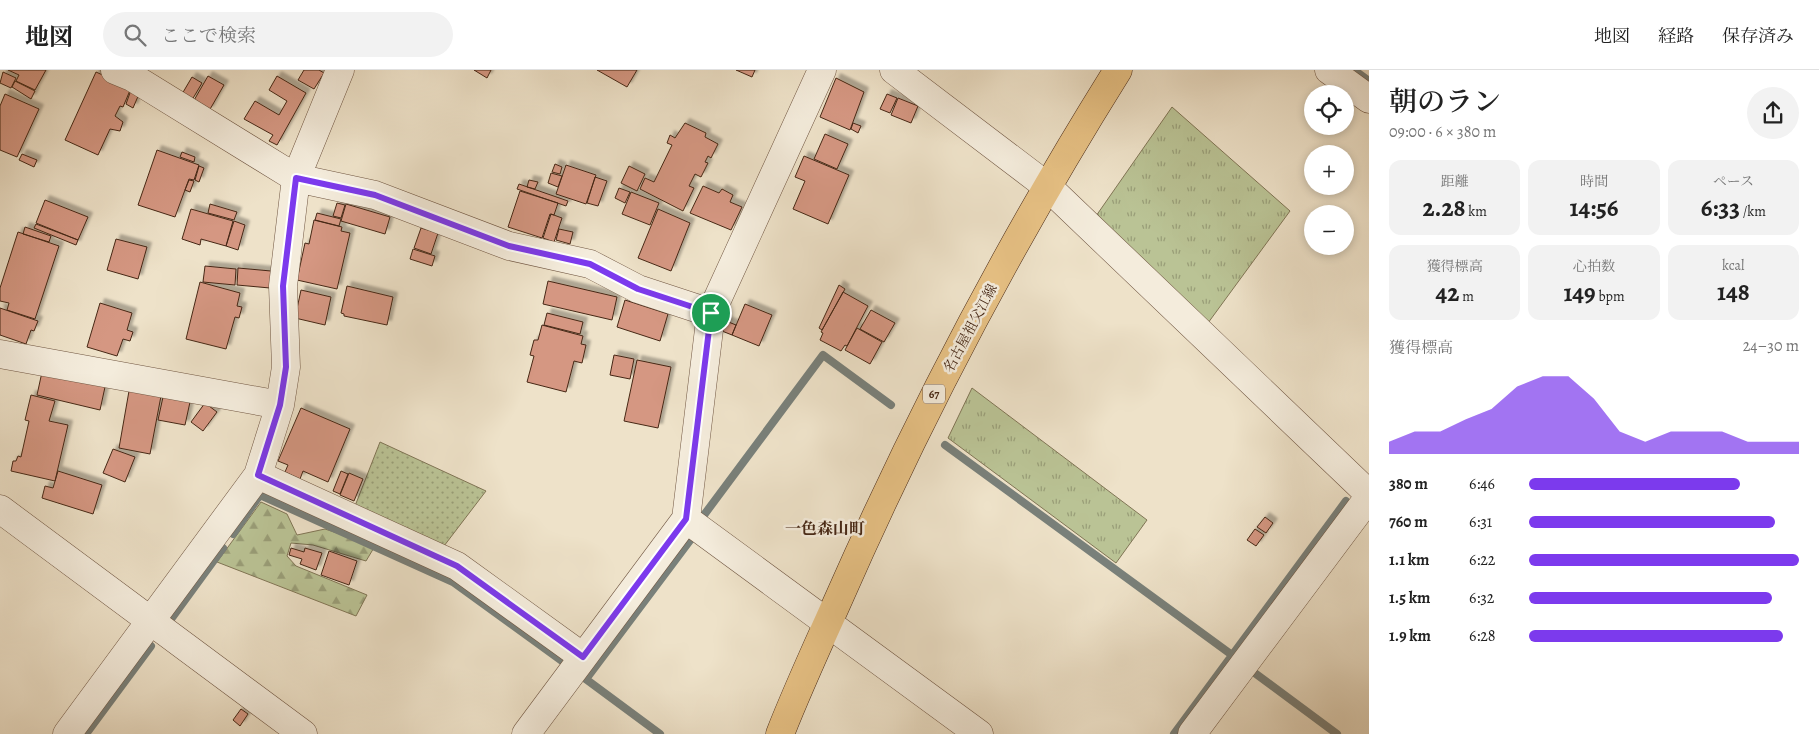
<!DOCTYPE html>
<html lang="ja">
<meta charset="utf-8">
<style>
:root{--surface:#fff;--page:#f2f2f2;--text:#222;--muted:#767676;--line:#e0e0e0;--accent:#7c3aed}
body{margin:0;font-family:Alegreya,"Noto Serif JP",serif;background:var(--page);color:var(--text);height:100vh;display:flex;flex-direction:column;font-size:19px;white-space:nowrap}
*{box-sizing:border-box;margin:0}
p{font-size:16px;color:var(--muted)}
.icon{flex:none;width:28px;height:28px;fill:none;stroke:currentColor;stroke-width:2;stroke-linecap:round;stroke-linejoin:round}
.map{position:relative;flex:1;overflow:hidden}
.panel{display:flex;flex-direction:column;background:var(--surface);width:450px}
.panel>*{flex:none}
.controls{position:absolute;left:1304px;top:15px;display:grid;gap:10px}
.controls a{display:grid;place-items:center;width:50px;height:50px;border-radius:50%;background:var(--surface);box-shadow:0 2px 8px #0003;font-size:25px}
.pin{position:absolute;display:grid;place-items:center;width:42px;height:42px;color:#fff;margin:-21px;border:2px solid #fff;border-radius:50%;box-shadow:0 1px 5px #0007}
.round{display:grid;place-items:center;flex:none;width:52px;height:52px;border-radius:26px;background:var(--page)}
.head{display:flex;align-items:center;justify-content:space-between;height:85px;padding:0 20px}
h1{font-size:28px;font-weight:600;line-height:38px}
.metrics{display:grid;grid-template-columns:repeat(3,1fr);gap:8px;height:85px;padding:5px 20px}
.metrics div{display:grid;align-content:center;border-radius:12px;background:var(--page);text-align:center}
.metrics b{font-size:25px;font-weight:600}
.metrics small{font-size:14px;font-weight:400}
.metrics p{font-size:14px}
.chart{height:140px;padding:10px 20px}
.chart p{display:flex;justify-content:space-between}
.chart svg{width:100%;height:90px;margin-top:5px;fill:var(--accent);opacity:.7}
ul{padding:0 20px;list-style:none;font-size:16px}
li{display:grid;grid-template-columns:80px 60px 1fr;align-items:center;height:38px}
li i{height:12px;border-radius:6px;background:var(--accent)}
header{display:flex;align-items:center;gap:30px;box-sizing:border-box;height:70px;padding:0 25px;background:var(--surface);border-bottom:1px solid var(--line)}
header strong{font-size:24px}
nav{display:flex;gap:28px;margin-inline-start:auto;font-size:18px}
.search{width:350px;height:45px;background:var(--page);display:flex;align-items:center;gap:12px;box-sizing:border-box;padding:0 18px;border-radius:28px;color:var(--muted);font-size:19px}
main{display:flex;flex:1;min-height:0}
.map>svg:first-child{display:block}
</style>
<header>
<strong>地図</strong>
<div class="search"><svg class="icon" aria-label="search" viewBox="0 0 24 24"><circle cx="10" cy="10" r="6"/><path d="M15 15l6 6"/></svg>ここで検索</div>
<nav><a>地図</a><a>経路</a><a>保存済み</a></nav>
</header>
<main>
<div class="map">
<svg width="1369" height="664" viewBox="0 0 1369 664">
<defs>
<pattern id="grass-tufts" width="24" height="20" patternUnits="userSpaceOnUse" patternTransform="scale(1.25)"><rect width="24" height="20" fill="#bac395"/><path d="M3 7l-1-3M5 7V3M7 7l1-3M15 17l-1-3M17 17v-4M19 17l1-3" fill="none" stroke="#999e78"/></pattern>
<pattern id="forest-firs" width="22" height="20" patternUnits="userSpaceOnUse" patternTransform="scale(1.25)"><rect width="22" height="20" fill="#bac395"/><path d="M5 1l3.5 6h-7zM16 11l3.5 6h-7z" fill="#999e78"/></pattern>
<pattern id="park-dots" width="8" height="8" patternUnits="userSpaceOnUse" patternTransform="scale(1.25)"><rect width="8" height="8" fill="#bac395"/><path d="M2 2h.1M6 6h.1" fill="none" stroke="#999e78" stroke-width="1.8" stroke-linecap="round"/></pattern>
<filter id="shadow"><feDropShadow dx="4.5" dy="-4.5" stdDeviation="1" flood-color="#0004"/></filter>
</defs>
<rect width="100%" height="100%" fill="#eee2c9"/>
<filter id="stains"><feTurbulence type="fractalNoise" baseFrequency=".004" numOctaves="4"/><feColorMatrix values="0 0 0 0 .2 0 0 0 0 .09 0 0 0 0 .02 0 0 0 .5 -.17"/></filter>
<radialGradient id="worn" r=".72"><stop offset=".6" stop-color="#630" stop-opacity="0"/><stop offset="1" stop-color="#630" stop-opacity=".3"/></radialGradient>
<!-- grass -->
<path fill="url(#grass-tufts)" stroke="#807555" d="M 1172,37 L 1290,141 L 1208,253 L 1096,146 Z
M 972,318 L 1147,450 L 1116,493 L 948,368 Z"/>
<!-- forest -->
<path fill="url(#forest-firs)" stroke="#807555" d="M 261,432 L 287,444 L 297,465 L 325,459 L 375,476 L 366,491 L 313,475 L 291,473 L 287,486 L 296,496 L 367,525 L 356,546 L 217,492 Z"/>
<!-- park -->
<path fill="url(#park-dots)" stroke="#807555" d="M 380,372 L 486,421 L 444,476 L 355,436 Z"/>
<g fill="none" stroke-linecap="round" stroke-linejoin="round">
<!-- stream -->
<path stroke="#79807a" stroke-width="8" d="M 1354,0 L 1369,11
M 945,375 L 1232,585
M 704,445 L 823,285 L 891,335
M 233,464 L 260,425 L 453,512 L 562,591
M 169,552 L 223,478
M 1252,601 L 1337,664
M 583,607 L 660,664
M 586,609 L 694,465
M 86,664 L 151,576
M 1174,664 L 1346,431"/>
</g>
<!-- building -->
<path fill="#d59782" stroke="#462715" filter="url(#shadow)" d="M 8,0 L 46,0 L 35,20 L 16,11 L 19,5 Z
M 304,0 L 319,0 L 324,3 L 314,19 L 298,10 Z
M 474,0 L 491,0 L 487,8 Z
M 597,0 L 637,0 L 627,17 Z
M 736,0 L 755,0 L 752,7 Z
M 3,2 L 16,8 L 11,18 L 0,13 Z
M 96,2 L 131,18 L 123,37 L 120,36 L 115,46 L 123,52 L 120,61 L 110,59 L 98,85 L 65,70 Z
M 208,6 L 224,15 L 209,41 L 193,32 Z
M 277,6 L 306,23 L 277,75 L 269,71 L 273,65 L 244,49 L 255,31 L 279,45 L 287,31 L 269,20 Z
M 192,7 L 202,13 L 192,30 L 182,24 Z
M 836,8 L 864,22 L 850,60 L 820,47 Z
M 15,11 L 35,21 L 31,29 L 12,17 Z
M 131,20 L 139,24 L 133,38 L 126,34 Z
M 5,24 L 39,39 L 17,87 L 0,80 L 0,36 Z
M 887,24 L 897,28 L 890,43 L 880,39 Z
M 898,28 L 918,36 L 911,53 L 891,45 Z
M 685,53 L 706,63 L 705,67 L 718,74 L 711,88 L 708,86 L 705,92 L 708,93 L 701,107 L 695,104 L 689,116 L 694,118 L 683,141 L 640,119 L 645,108 L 654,112 L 672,75 L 667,73 L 670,65 L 675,68 Z
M 853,53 L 861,56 L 858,63 L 851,59 Z
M 825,64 L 848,74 L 837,99 L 814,89 Z
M 157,80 L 199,95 L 194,110 L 189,109 L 175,147 L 138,135 Z
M 182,82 L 195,87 L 194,92 L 180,87 Z
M 22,84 L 37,90 L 34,97 L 19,90 Z
M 804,86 L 849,105 L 828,154 L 793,139 L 805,111 L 795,107 Z
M 555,94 L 562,97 L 560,104 L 552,102 Z
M 566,95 L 596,105 L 586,134 L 556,124 Z
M 199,96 L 204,98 L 199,112 L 195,110 Z
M 629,96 L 645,104 L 637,121 L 621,113 Z
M 551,103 L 562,106 L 558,117 L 548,113 Z
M 595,107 L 607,111 L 598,136 L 587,133 Z
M 189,110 L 194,111 L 190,122 L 185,120 Z
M 529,110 L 538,112 L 535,119 L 527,117 Z
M 519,114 L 568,131 L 566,136 L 517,119 Z
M 703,116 L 719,123 L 722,119 L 733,125 L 730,132 L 742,137 L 731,160 L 690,143 Z
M 619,118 L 630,122 L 625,133 L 615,128 Z
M 520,121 L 558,133 L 554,145 L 550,144 L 542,168 L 508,157 Z
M 631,122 L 659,133 L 650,155 L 622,144 Z
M 45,130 L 88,147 L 78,170 L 36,153 Z
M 337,133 L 345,135 L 341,148 L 333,146 Z
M 210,134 L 237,142 L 234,150 L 208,143 Z
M 346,134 L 390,147 L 385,164 L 341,151 Z
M 191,139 L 233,151 L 226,176 L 201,169 L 200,175 L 182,169 Z
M 658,139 L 690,153 L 671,201 L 638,188 Z
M 317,143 L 341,149 L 339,156 L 315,150 Z
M 551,144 L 562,148 L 554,172 L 543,168 Z
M 314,150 L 342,157 L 341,161 L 350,163 L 337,219 L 297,210 L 305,173 L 309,174 Z
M 234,151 L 245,155 L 238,180 L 226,176 Z
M 36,154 L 78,170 L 76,175 L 34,158 Z
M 25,157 L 51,166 L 49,172 L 23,164 Z
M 421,158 L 438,163 L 431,184 L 414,178 Z
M 559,159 L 573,162 L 570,174 L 556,170 Z
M 18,162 L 59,176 L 35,249 L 7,240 L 9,233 L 0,231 L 0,218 Z
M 116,169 L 147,177 L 138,209 L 107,200 Z
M 413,179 L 435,186 L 432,196 L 410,189 Z
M 205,196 L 236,199 L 235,215 L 203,212 Z
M 238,198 L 271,201 L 270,218 L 237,215 Z
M 548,211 L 617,227 L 612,250 L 543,234 Z
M 200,212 L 240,223 L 237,236 L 242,237 L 239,248 L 235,247 L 226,279 L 186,269 Z
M 839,215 L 845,219 L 822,260 L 819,258 Z
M 347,216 L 393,227 L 387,255 L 344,246 L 344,244 L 341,243 Z
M 301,220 L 331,227 L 325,255 L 295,248 Z
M 843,222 L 868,236 L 847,276 L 845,275 L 841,281 L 820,270 L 823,263 L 821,262 Z
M 625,230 L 668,244 L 660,271 L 617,257 Z
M 100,233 L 132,243 L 127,260 L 133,262 L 130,271 L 123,269 L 117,286 L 87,277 Z
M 745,234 L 772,245 L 759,276 L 732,265 Z
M 0,238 L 38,251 L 34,261 L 31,260 L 26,274 L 0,265 Z
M 871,240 L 895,253 L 884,272 L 860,259 Z
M 547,243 L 583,252 L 580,264 L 544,255 Z
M 726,251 L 736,255 L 732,265 L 722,261 Z
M 542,255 L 583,266 L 581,274 L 586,275 L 582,293 L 574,291 L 566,322 L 527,312 L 534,286 L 530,285 L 534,270 L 538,270 Z
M 857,258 L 882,272 L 870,294 L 845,280 Z
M 614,285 L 634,289 L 630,309 L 610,305 Z
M 637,290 L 671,297 L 658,358 L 624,351 Z
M 42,302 L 105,317 L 100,340 L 37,325 Z
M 129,321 L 161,326 L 150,384 L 119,378 Z
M 31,325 L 55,331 L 49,351 L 68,355 L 55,411 L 11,401 L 13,391 L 16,391 L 18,386 L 21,387 L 29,351 L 25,350 Z
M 163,327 L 190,332 L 185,355 L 158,350 Z
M 205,333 L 217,342 L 203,361 L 191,352 Z
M 301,338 L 350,359 L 328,412 L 303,401 L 300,409 L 285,402 L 288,395 L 278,391 Z
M 113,379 L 135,387 L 125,412 L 103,403 Z
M 58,401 L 102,415 L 93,444 L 42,428 L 45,416 L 53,418 Z
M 341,401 L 348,404 L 340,424 L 333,421 Z
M 349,403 L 363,409 L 354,431 L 340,425 Z
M 1265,447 L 1273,453 L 1266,463 L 1257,457 Z
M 1255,459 L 1264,465 L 1256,476 L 1247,470 Z
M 291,478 L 304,482 L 305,478 L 322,483 L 316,500 L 300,494 L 302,489 L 289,485 Z
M 329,481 L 357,491 L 349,515 L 321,505 Z
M 241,639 L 248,644 L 240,656 L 233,650 Z"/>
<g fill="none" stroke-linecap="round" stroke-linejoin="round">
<!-- minor casing -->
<g stroke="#705642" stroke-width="29">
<path id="minor" d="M 115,0 L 132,7 L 296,108 L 375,125 L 509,176 L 590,194 L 638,219 L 711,243
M 894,0 L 1048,117 L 1369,424
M 1329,0 L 1369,29
M 0,284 L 280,335
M 258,405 L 457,496 L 583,587
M 0,439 L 303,664
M 686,449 L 979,664
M 67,664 L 258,405 L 280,335 L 286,297 L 283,216 L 296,108 L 340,0
M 526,664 L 686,449 L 711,243 L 822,0
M 1192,664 L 1369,427"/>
</g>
<!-- major casing -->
<g stroke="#462715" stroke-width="29">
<path id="major" d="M 780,664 C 798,618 819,573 839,528 C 919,346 1012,169 1118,0"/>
</g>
<!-- minor -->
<use href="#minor" stroke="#f4ecdc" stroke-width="28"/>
<!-- major -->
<use href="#major" stroke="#e7c184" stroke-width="28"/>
</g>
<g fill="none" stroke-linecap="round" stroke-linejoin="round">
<!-- route casing -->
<g stroke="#fff" stroke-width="10">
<path id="route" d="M 296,108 L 375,125 L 509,176 L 590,194 L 638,219 L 711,243 L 686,449 L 583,587 L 457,496 L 258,405 L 280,335 L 286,297 L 283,216 Z"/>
</g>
<!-- route -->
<use href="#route" stroke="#7c3aed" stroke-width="6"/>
</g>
<g text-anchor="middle" stroke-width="5" stroke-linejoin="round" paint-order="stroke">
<!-- shield labels -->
<rect fill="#f4ecdc" stroke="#7a6251" stroke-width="1" x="923" y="314.5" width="22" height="19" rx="4"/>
<g font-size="12" font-weight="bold" fill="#462715">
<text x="934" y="328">67</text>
</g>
<!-- street labels -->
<g font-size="14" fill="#462715" stroke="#f4ecdc">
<text transform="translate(970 258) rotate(-62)" y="5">名古屋祖父江線</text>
</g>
<!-- quarter labels -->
<g font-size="16" font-weight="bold" fill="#462715" stroke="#f4ecdc">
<text x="825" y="464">一色森山町</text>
</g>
</g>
<rect width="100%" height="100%" filter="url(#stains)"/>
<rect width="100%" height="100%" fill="url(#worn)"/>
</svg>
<div class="controls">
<a><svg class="icon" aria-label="locate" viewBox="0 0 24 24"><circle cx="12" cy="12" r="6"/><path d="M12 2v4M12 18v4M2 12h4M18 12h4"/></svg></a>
<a>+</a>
<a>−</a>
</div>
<div class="pin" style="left:711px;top:243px;background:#1e9e55"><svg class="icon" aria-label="arrive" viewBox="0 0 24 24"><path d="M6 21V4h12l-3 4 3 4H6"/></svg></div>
</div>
<section class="panel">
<div class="head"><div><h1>朝のラン</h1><p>09:00 · 6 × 380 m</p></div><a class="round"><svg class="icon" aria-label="share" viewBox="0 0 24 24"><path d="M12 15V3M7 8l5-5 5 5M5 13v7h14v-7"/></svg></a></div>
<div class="metrics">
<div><p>距離</p><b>2.28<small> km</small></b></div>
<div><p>時間</p><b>14:56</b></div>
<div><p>ペース</p><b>6:33<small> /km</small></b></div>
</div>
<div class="metrics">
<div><p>獲得標高</p><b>42<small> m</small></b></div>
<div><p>心拍数</p><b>149<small> bpm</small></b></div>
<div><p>kcal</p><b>148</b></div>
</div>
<div class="chart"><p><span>獲得標高</span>24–30 m</p>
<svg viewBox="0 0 160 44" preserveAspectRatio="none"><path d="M0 44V38L10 33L20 33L30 27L40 22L50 11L60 6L70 6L80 17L90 33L100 38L110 33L120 33L130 33L140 38L150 38L160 38V44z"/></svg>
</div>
<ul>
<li><b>380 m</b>6:46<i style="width:78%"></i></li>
<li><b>760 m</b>6:31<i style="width:91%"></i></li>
<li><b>1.1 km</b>6:22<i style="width:100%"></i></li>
<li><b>1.5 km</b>6:32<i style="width:90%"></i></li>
<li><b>1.9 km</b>6:28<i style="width:94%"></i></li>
</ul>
</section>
</main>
